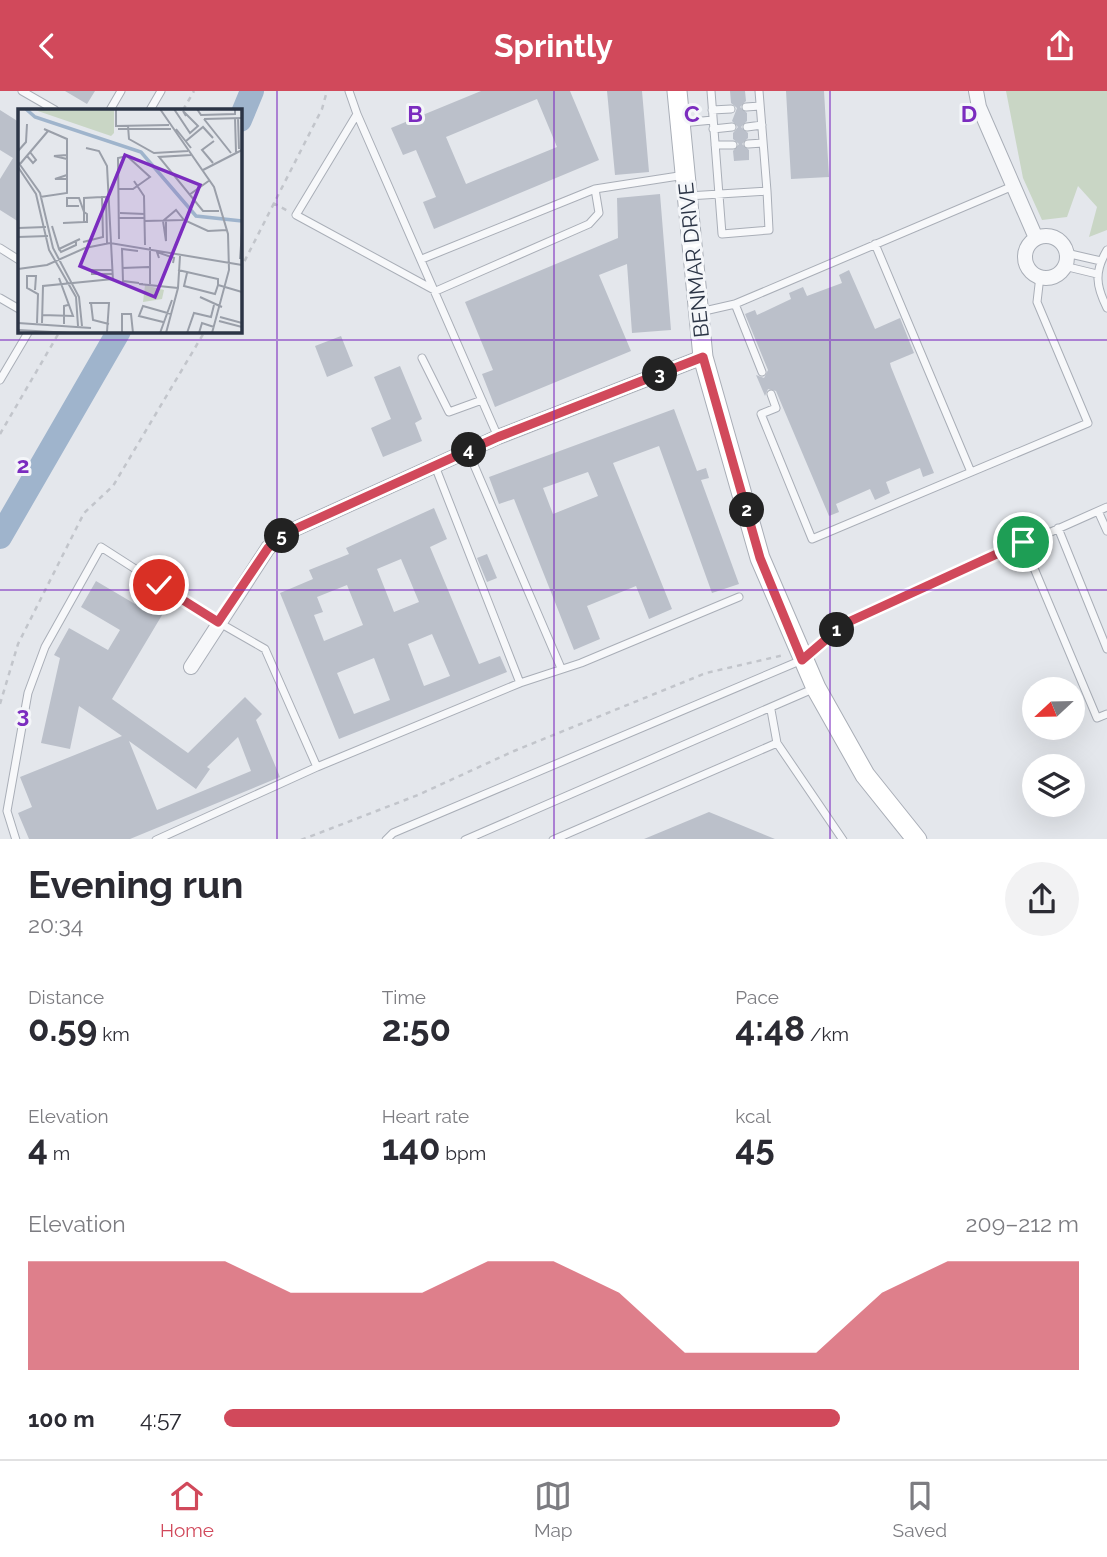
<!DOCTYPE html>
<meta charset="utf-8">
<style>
:root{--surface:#fff;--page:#f2f2f3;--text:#2b2b33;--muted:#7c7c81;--line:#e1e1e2;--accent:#d1495b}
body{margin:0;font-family:Raleway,sans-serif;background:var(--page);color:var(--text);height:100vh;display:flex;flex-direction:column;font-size:26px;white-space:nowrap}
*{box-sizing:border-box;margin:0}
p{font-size:23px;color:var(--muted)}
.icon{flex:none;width:38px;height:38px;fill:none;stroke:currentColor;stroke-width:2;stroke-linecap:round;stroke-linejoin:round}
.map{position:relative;height:748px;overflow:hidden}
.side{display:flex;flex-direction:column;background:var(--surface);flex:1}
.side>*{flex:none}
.needle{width:46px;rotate:248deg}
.controls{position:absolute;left:1022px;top:586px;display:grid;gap:14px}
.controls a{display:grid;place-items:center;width:63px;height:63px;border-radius:50%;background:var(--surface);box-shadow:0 7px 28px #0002;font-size:35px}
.pin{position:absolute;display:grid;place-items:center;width:60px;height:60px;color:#fff;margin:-30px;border:4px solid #fff;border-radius:50%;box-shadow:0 2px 7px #0007}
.km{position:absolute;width:35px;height:35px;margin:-18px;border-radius:50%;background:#222;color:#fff;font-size:19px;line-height:35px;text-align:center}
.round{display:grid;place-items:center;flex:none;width:74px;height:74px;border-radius:37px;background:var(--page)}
.head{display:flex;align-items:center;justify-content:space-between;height:119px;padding:0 28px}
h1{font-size:38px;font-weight:700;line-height:52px}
.figures{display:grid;grid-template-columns:repeat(3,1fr);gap:10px;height:119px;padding:7px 28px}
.figures div{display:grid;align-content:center}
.figures b{font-size:35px;font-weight:700}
.figures small{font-size:19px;font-weight:400}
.figures p{font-size:19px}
.chart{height:196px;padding:14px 28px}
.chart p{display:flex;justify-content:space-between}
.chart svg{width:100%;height:126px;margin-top:7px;fill:var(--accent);opacity:.7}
ul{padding:0 28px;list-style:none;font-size:23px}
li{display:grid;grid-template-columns:112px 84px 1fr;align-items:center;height:52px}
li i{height:18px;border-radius:9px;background:var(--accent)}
header{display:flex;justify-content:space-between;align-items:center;height:91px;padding:0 28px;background:var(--accent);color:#fff;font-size:32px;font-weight:700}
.tab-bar{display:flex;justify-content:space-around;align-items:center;height:98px;border-top:2px solid var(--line);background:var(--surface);font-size:19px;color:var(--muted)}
.tab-bar a{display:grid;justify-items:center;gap:4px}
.tab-bar .on{color:var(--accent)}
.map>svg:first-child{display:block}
</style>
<header><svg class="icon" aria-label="back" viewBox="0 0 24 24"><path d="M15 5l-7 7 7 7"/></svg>Sprintly<svg class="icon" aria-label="share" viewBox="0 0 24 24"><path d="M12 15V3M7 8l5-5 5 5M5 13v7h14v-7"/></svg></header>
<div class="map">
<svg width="1107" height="749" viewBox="0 0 1107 749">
<rect width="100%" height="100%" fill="#e4e7ec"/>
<!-- green -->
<path fill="#c9d6c5" d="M 1006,0 L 1107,0 L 1107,139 L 1089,146 L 1097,116 L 1078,95 L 1067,126 L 1042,129 L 1023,87 Z"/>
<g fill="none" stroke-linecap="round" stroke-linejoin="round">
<!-- river -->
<path stroke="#9fb4cc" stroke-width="24" d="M 240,29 L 252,0
M 0,446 L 119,240"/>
</g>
<!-- building -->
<path fill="#bbc0ca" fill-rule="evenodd" d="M 65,0 L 95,0 L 87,13 Z
M 481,0 L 570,0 L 599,69 L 434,138 L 423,111 L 436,106 L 416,59 L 403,64 L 391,37 ZM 537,8 L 557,56 L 466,93 L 446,46 Z
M 607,0 L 642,0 L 649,81 L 615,84 Z
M 730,0 L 745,0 L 746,10 L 740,16 L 747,22 L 747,30 L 741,36 L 748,42 L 748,47 L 742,53 L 749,59 L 749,69 L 734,70 L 733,60 L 739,53 L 733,48 L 733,42 L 738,36 L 732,30 L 737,17 L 731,12 Z
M 786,0 L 824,0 L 829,86 L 791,88 Z
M 0,19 L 19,31 L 19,131 L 0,119 L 0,88 L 13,67 L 0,59 Z
M 660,103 L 671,239 L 632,242 L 627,173 L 599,184 L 631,260 L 495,316 L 482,283 L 493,279 L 465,211 L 618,147 L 617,107 Z
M 849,179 L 875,238 L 900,227 L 914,262 L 890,272 L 891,276 L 934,382 L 923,386 L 920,377 L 886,391 L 890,402 L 875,409 L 870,398 L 836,413 L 839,421 L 829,425 L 776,300 L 768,298 L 765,305 L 756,284 L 764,287 L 768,279 L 745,223 L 755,219 L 757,224 L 791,208 L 789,202 L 803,196 L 807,205 L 842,192 L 839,184 Z
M 341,245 L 353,275 L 327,286 L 315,255 Z
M 400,275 L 422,328 L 415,332 L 422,350 L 383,366 L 371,337 L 391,328 L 374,286 Z
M 674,318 L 697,380 L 706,377 L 709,387 L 701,389 L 739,493 L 712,502 L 659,355 L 613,372 L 672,518 L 649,528 L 636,495 L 587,515 L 600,548 L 574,559 L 514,408 L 499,413 L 489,386 ZM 588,381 L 598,405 L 553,423 L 543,397 Z
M 434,417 L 447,448 L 430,456 L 479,573 L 500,565 L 507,581 L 339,648 L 280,502 L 313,488 L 309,479 L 349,463 L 346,457 ZM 401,468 L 419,511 L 394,521 L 377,478 ZM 347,494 L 363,534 L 324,550 L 314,524 L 323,521 L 317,506 ZM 432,543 L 450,585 L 424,595 L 408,553 ZM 374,567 L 390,609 L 354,623 L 337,582 Z
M 487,463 L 497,487 L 487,491 L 477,467 Z
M 96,490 L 135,513 L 143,499 L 168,514 L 112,608 L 188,662 L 245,606 L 262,623 L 256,629 L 280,686 L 130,748 L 29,748 L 18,722 L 32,716 L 20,686 L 122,645 L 79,615 L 70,658 L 41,652 L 60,567 L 54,564 L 69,537 L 108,559 L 120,539 L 81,516 ZM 238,646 L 251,680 L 157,719 L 129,650 L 196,698 L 210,678 L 207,676 Z
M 709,721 L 775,748 L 644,748 Z"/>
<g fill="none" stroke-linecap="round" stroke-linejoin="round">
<!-- lane casing -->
<g stroke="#a9aeb7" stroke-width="9">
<path id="lane" d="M 22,0 L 55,19
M 349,0 L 357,23 L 296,124 L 436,200 L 589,133 L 599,122 L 595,98 L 422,168
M 711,0 L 722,143 L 769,139 L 767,100
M 746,16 L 760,15
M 110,19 L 121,0
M 150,19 L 161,0
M 712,19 L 731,18
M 357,23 L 498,346
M 681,32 L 713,29
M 747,36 L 762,34
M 713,38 L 732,36
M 748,53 L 763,52
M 715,54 L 733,54
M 595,98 L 685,84
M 688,105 L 767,100 L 759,0
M 875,153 L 971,381
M 0,157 L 19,169
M 1107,159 C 1094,181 1096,195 1107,217
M 1066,162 L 1101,170
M 1064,175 L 1097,183
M 0,207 L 19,218
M 735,213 L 762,281
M 700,221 L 735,213 L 1013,95
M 422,267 L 449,321 L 482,309
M 0,289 L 29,240
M 771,303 L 776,317 L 761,323 L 812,448 L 1088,332 L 1037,211 L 1040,185
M 468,360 L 561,577
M 435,375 L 520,592
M 1098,420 L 1107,440
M 1058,437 L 1107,558
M 1023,451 L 1097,627 L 1107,623
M 771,619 L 777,652
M 16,749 L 7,720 L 28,602 L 45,556 L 101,456 L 218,531 L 265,558 L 317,676
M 156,749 L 317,676 L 520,592 L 581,572 L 739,506
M 386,749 L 393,742 L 802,569 L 844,533 L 1107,416
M 465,749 L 815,597
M 553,749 L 777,652 L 843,749"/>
</g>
<!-- street casing -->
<g stroke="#a9aeb7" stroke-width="16">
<path id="street" d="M 976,0 L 979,16 L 1036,147
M1025 166a21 21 0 1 1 42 0a21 21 0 1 1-42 0Z
M 191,576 L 268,457 L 286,442 L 498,346 L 703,266"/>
</g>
<!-- secondary casing -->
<g stroke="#a9aeb7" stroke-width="21">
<path id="secondary" d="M 677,0 L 703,266 L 760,467 L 816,597 L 865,684 L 917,749"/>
</g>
<!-- path -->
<path stroke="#c2c5cb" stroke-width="2.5" stroke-dasharray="5 5" stroke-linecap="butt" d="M 183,19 L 194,0
M 273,112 L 288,120
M 240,179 L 322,18 L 327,0
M 0,343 L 60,240
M 0,613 L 18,553 L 84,422 L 113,395 L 205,240
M 301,749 L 418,704 L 514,660 L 706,582 L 784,564"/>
<!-- lane -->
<use href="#lane" stroke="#f7f8fa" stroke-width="7"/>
<!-- street -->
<use href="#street" stroke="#f7f8fa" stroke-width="14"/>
<!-- secondary -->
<use href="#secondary" stroke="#fff" stroke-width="19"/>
</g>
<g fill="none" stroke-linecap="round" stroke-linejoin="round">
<!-- route casing -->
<g stroke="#fff" stroke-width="14">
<path id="route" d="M 159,494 L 218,531 L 268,457 L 286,442 L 498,346 L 703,266 L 760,467 L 802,569 L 844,533 L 1023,451"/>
</g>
<!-- route -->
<use href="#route" stroke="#d1495b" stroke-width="9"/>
</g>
<!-- grid -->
<path fill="none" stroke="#7b2cbf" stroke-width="2" stroke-opacity="0.55" d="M 277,0 L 277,749M 554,0 L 554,749M 830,0 L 830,749M 0,249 L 1107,249M 0,499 L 1107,499"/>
<g text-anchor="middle" stroke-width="6" stroke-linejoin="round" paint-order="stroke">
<!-- street labels -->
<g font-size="21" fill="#2b3445" stroke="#f4f6f9">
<text transform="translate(694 169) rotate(-96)" y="7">BENMAR DRIVE</text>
</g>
</g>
<!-- overview -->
<g transform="translate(18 18)">
<rect width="224" height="224" fill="#e4e7ec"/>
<path d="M 14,0 L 96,0 L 96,24 L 93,27 ZM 127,176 L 146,181 L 144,190 L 125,193 Z" fill="#c9d6c5"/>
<path fill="none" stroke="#9fb4cc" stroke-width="3.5" d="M 8,0 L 17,8 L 123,43 L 178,107 L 224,112"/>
<path fill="none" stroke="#9a9fa9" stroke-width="2" d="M 98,0 L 98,17 L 151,16M 142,0 L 196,78 L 210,125 L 211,161 L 194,224M 156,0 L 172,24 L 180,17 L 165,2 L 168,7M 179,0 L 183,6 L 217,5 L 217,0M 217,9 L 218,43M 220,9 L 221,40M 186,10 L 213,44M 186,10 L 224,9M 110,17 L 111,30 L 136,44 L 170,42M 100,20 L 153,20M 158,20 L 173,39M 168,32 L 185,18 L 195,29M 68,39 L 81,42 L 89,57 L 95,172M 0,42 L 8,33 L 9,15M 49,46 L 36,47 L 49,50M 173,46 L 141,48 L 185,102 L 201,102M 9,47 L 15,54 L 18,51 L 12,43M 0,53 L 22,84 L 35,139 L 61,188 L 64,217M 195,54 L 184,41 L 196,32M 2,55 L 30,22M 0,58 L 18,85 L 31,141 L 58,188 L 60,217M 185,61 L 224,41M 49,66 L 37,70 L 49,70M 116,72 L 126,87 L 127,136M 171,86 L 192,71M 22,88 L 49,84 L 49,30 L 26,20M 61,97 L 49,97 L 49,89 L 61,89 L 66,103M 66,103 L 66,89 L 84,88M 66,103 L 69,105 L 69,113 L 66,113 ZM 102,104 L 127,105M 101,109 L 127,109M 127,112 L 165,111M 148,112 L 148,132 L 145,112 L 158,101 L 166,111 L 190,122 L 209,121M 45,114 L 66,113M 34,117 L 41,140 L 62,130M 0,119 L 28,118M 0,128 L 30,127M 101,130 L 100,49 L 109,47 L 132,68 L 115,80 L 101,80M 65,133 L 85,128 L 84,88 L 88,88 L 89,134M 41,140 L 43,143 L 58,136 L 58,132M 120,142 L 104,140 L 105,172 L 121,174M 141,149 L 139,143 L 156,149 L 155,154M 222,150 L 224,123M 104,159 L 131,158M 0,160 L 29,156 L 67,139 L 92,134 L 224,156M 95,161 L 74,161 L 74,165 L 95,165M 160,161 L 200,170 L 200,176 L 224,183M 169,164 L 166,177 L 197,185 L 200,176M 125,175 L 121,175 L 160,179M 132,175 L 132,138M 17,181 L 18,167 L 9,167 L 9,179 L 20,185 L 19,214M 182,188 L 204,198M 71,194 L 91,194 L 89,223M 73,194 L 75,211 L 91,215M 24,206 L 55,207 L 41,169M 202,208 L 224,214M 201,212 L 224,218M 145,213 L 121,207 L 125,197 L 153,205M 0,214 L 73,219M 24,214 L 25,177 L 95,170M 46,215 L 46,197 L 50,196M 0,221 L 53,224M 104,224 L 104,205 L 113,205 L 115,224M 142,224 L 154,191M 148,224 L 160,179 L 162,147M 169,224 L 176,204 L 193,208 L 196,196M 181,224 L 184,214 L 196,218"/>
<path fill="#7b2cbf" fill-opacity="0.15" stroke="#7b2cbf" stroke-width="3.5" d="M 107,46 L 182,76 L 137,188 L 62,157 Z"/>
<rect width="224" height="224" fill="none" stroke="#2b3445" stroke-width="3.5"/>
</g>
<g font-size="23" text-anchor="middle" font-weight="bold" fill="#7b2cbf" stroke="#f4f6f9" stroke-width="6" stroke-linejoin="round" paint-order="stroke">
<text x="415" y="31">B</text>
<text x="692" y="31">C</text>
<text x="969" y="31">D</text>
<text x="23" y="382">2</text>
<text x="23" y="632">3</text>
</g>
</svg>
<div class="controls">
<a><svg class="needle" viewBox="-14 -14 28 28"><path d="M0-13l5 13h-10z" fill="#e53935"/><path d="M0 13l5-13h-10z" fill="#7c7c81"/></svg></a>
<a><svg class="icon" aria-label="layers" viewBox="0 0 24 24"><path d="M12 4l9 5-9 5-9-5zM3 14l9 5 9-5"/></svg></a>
</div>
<div class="pin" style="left:1023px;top:451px;background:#1e9e55"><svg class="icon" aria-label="arrive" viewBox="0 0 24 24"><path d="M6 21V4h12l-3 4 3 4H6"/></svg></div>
<div class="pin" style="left:159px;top:494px;background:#d93025"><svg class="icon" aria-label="check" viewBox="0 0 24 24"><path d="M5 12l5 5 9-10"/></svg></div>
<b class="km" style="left:837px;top:539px">1</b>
<b class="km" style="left:747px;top:419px">2</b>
<b class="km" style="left:660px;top:283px">3</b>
<b class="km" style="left:469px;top:359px">4</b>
<b class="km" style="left:282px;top:445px">5</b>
</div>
<section class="side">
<div class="head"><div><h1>Evening run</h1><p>20:34</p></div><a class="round"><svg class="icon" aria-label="share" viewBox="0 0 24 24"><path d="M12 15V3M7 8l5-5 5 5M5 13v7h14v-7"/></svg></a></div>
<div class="figures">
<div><p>Distance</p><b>0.59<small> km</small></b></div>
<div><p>Time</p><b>2:50</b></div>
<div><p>Pace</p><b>4:48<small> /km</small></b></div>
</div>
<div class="figures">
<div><p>Elevation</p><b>4<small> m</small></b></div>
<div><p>Heart rate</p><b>140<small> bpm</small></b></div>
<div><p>kcal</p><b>45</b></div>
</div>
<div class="chart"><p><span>Elevation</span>209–212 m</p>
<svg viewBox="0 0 160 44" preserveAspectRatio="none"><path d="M0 44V6L10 6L20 6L30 6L40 17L50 17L60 17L70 6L80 6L90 17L100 38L110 38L120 38L130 17L140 6L150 6L160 6V44z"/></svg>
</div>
<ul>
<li><b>100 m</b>4:57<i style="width:72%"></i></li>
</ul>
</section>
<nav class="tab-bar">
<a class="on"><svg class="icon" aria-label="home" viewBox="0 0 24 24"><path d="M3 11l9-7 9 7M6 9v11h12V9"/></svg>Home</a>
<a><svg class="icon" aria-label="map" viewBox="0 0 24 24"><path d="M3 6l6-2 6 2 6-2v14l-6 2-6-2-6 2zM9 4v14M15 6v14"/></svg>Map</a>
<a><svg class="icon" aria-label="saved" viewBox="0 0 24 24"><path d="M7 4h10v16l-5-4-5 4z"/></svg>Saved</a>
</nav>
